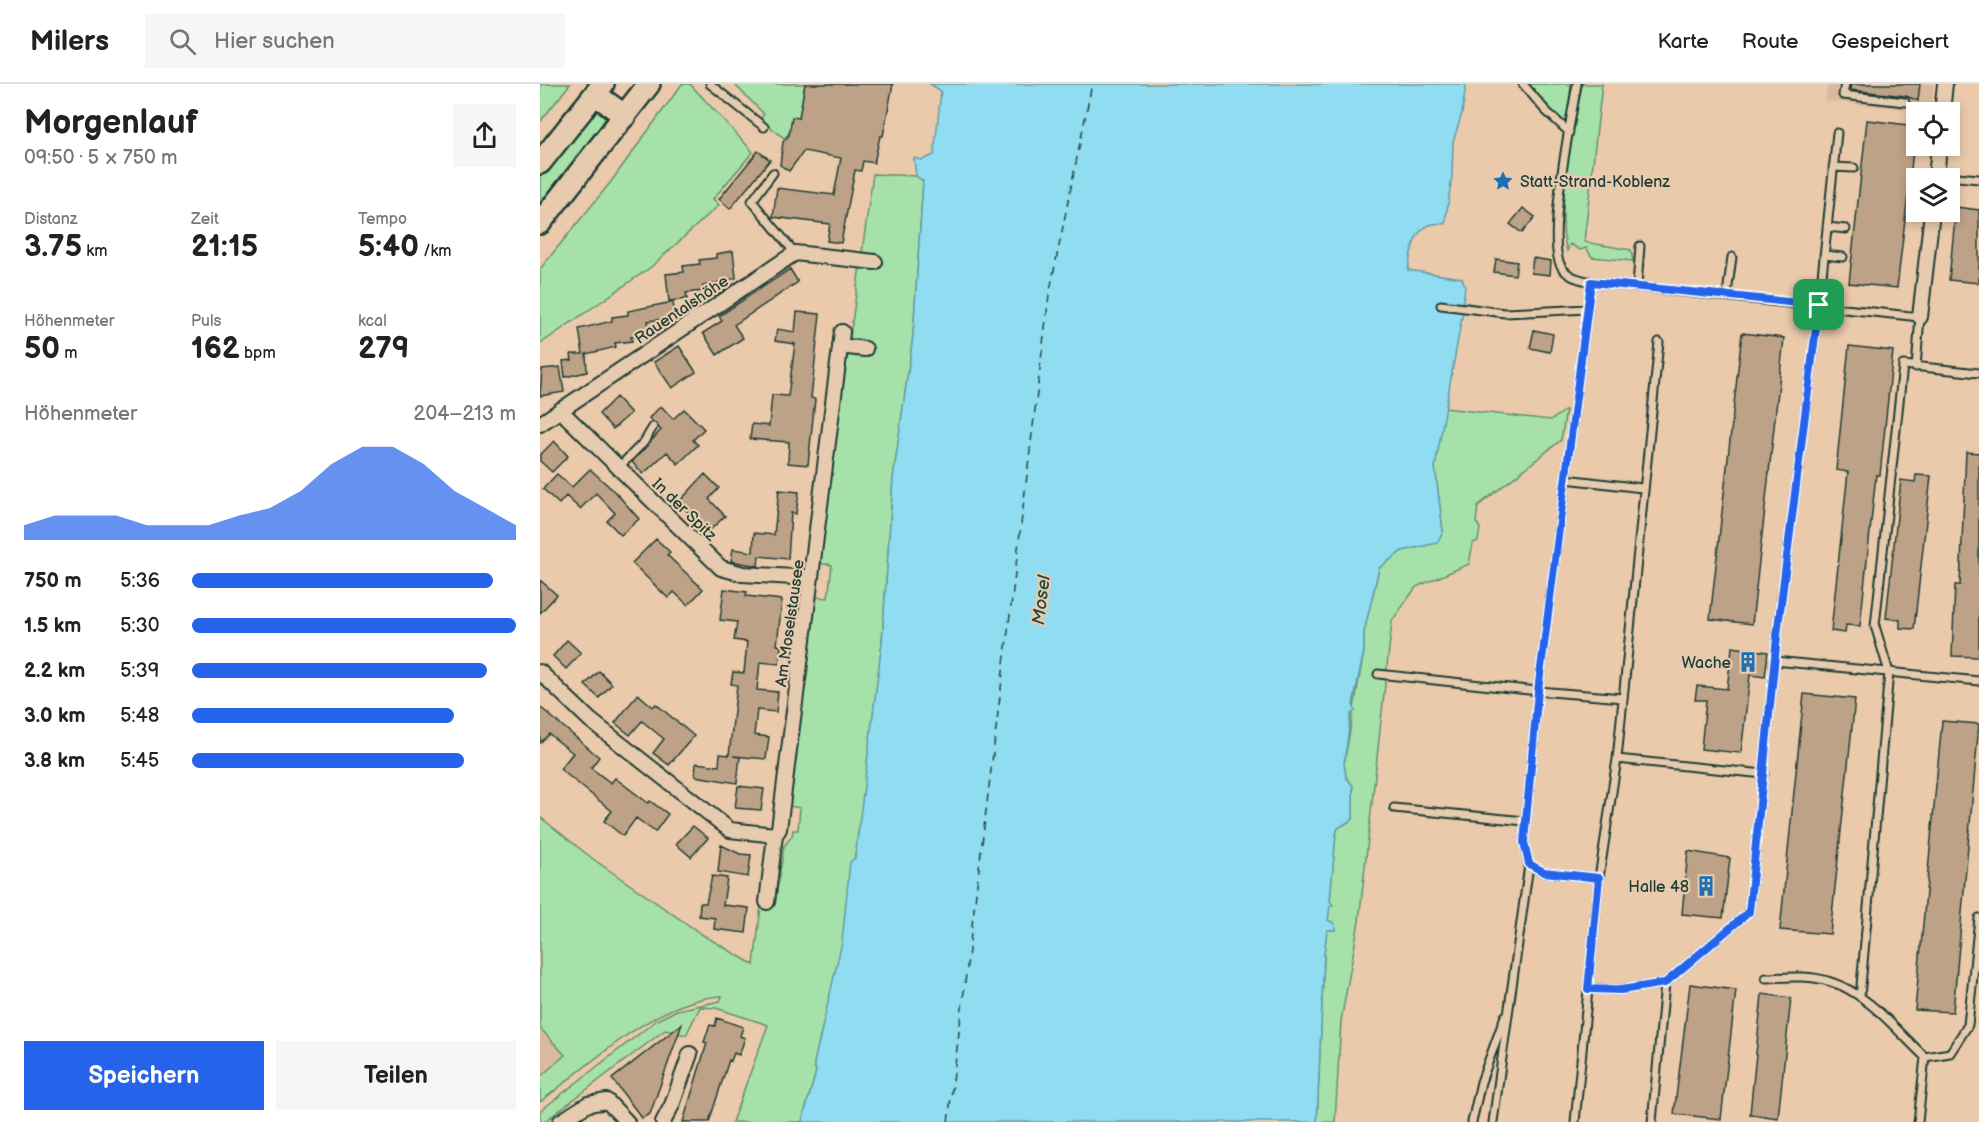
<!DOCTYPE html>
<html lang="de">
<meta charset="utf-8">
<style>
:root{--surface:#fff;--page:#f6f6f6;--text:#222;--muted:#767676;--line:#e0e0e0;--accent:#2563eb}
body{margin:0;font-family:"Balsamiq Sans",sans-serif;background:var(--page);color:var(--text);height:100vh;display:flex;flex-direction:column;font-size:22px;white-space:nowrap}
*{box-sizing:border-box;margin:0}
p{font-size:20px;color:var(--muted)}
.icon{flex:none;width:33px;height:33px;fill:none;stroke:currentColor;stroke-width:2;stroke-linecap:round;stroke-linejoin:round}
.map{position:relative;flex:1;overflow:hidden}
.details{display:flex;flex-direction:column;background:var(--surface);width:540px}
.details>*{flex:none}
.fabs{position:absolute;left:1366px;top:18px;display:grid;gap:12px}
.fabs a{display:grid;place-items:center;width:54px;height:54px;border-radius:0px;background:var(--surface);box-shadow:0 3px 9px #0003;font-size:30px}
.pin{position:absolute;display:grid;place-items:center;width:51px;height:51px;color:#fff;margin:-26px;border-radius:12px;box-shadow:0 3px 9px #0006}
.round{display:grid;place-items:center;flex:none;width:63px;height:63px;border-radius:0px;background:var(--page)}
.headline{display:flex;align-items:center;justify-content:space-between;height:102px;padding:0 24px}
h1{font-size:33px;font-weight:700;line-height:45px}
.metrics{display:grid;grid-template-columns:repeat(3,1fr);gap:9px;height:102px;padding:6px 24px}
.metrics div{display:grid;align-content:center}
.metrics b{font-size:30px;font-weight:700}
.metrics small{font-size:16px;font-weight:400}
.metrics p{font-size:16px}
.chart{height:168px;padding:12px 24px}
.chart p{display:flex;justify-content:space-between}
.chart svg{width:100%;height:108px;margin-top:6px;fill:var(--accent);opacity:.7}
.cta{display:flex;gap:12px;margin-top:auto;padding:12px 24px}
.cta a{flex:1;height:69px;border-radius:0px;background:var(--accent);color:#fff;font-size:24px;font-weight:700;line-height:69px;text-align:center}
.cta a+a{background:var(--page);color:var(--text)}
ul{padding:0 24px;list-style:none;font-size:20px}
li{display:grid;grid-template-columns:96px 72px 1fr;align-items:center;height:45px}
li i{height:15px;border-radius:8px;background:var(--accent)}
header{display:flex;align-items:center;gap:36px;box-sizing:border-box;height:84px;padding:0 30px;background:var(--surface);border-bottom:2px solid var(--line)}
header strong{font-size:28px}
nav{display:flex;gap:33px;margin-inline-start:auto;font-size:21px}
.search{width:420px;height:54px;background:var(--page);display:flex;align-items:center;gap:15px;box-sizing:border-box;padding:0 21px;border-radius:0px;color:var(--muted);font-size:22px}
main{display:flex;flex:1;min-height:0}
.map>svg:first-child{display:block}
</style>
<header>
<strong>Milers</strong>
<div class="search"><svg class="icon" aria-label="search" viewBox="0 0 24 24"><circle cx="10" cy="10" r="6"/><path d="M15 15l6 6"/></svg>Hier suchen</div>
<nav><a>Karte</a><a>Route</a><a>Gespeichert</a></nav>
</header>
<main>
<section class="details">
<div class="headline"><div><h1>Morgenlauf</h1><p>09:50 · 5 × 750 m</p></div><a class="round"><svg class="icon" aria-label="share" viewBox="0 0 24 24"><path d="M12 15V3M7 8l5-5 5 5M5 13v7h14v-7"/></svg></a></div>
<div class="metrics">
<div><p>Distanz</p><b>3.75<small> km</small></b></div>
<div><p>Zeit</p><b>21:15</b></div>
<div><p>Tempo</p><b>5:40<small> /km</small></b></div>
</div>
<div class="metrics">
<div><p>Höhenmeter</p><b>50<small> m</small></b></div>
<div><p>Puls</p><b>162<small> bpm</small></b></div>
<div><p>kcal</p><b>279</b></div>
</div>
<div class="chart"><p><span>Höhenmeter</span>204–213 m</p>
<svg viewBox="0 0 160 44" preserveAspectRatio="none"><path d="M0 44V38L10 34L20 34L30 34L40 38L50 38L60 38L70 34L80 31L90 24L100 13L110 6L120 6L130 13L140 24L150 31L160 38V44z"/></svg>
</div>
<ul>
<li><b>750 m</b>5:36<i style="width:93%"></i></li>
<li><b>1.5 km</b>5:30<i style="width:100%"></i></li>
<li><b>2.2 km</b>5:39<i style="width:91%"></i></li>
<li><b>3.0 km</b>5:48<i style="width:81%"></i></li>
<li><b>3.8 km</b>5:45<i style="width:84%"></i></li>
</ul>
<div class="cta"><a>Speichern</a><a>Teilen</a></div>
</section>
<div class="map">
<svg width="1439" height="1038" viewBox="0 0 1439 1038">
<rect width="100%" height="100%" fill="#ebc9ab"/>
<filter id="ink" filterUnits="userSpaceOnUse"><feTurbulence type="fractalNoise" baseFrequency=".0167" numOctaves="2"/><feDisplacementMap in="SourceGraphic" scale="12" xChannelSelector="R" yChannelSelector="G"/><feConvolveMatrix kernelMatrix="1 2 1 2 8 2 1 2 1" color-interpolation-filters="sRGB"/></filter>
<g filter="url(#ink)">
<!-- built -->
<path fill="#d9ba9e" d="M 1288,0 L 1394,0 L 1391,28 L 1285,17 Z
M 0,944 L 26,971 L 0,993 Z"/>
<!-- green -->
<path fill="#a5e1a8" stroke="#628f6e" stroke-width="1.5" d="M 0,0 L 30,0 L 0,38 Z
M 142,0 L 150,0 L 213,68 L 173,115 L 179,121 L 111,183 L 0,260 L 0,185 L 70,99 Z
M 194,0 L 265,0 C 262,20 261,41 244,54 L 220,35 L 224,30 Z
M 989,0 L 1031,0 L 1027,36 L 1022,38 Z
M 1042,0 L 1062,0 L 1044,158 L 1091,166 L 1093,177 L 1052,173 L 1046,164 L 1040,166 L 1030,160 L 1027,167 C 1014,125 1035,45 1042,0 Z
M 58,27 L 65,33 L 62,43 L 0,122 L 0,91 L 47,33 Z
M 333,90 L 376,92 L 383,97 L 373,252 L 353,395 L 342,558 L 323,716 L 301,866 L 274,979 L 276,988 L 262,1038 L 192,1038 L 228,941 L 176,924 L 160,923 L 146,951 L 125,946 L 4,1038 L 0,1038 L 0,1027 L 117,936 L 137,926 L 180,917 L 182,912 C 117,915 51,980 0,1018 L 0,993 L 25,971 L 0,944 L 0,733 L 53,775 L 163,851 L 214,881 L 221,822 L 229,823 L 235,820 L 244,762 L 252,752 L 253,746 L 258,746 L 260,724 L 249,722 L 276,513 L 288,514 L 292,481 L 278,479 Z
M 904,324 L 1011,336 L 1026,326 L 1021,356 L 938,422 L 936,438 L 940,444 L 938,457 L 933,459 L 929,480 L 876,503 L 852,537 L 819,837 L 801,937 L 795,1038 L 777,1038 L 784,870 L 787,846 L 794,846 L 788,836 L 796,749 L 798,744 L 813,735 L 813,702 L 806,693 L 804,680 L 824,567 L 824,548 L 839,484 L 862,467 L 888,461 L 903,448 L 895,383 Z"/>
<!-- water -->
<path fill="#90dcf0" stroke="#639ca5" stroke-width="1.5" d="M 390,0 L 926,0 L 922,29 L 913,58 L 912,92 L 905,140 C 876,135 871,164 868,186 L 922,194 L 925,202 L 923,218 L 944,222 L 942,230 L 923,227 L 895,383 L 903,448 L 897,459 L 862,467 L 839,484 L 824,548 L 824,567 L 813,620 L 815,627 L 811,630 L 804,680 L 806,693 L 813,702 L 813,735 L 798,744 L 796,749 L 790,817 L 793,821 L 790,822 L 788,836 L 795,840 L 795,846 L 787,846 L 784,870 L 777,1038 L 262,1038 L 276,988 L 274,979 L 302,858 L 310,778 L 315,774 L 342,558 L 353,395 L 373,252 L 383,97 L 376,92 L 374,74 L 382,76 L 394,71 L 401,7 Z"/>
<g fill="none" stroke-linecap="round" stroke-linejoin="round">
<!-- ferry -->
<path stroke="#25453d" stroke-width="1.5" stroke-dasharray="8 6" stroke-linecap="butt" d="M 408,1038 L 509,211 L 552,0"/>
</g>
<!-- building -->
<path fill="#bda287" stroke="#1f3d34" stroke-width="1.5" d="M 265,0 L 353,0 L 343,52 L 340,52 L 334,79 L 323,77 L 321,87 L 315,86 L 301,159 L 287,157 L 290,140 L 233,133 L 237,104 L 294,111 L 301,74 L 264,67 L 249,87 L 240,81 L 243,58 L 249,51 L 252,33 L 259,34 Z
M 1311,0 L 1380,0 L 1378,17 L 1366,12 L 1310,6 Z
M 1327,36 L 1376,42 L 1357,204 L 1309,199 Z
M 218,67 L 230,76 L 190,125 L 179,115 Z
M 1416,123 L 1439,126 L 1439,199 L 1409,196 Z
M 983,124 L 995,133 L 982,149 L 970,140 Z
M 193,167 L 196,194 L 163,202 L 163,207 L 146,209 L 147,215 L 129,217 L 126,190 L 144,188 L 143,182 L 160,180 L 159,176 L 176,174 L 176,170 Z
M 993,174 L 1011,177 L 1010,191 L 991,189 Z
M 956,175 L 977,178 L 975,191 L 954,188 Z
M 250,185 L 258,198 L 194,241 L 203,254 L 177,271 L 163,249 L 182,237 L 179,232 Z
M 133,218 L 135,234 L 108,237 L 110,252 L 91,253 L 92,257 L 75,259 L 76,263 L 46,270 L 47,288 L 25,293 L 23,277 L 32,276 L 31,270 L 43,270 L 39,245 L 72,237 L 72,233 L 88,231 L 88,227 Z
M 257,228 L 280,230 L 271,314 L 275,315 L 268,381 L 248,379 L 249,358 L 210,355 L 212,340 L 229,342 L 232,311 L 248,312 L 255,260 L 235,257 L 237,245 L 255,248 Z
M 994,246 L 1013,250 L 1010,268 L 990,264 Z
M 1202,249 L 1244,254 L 1212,540 L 1170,535 Z
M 139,262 L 156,288 L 132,304 L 114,278 Z
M 1309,262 L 1353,267 L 1340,391 L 1336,391 L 1320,542 L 1306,541 L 1305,549 L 1291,547 L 1308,388 L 1296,386 Z
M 20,283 L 24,308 L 0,312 L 2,285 Z
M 76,313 L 91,329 L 73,345 L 59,330 Z
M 121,322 L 133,335 L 144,325 L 164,345 L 153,356 L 158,361 L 138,380 L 127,368 L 103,390 L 92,378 L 121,346 L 109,334 Z
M 14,357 L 28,372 L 12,388 L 0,377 L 0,371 Z
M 1426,368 L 1439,369 L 1439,573 L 1412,572 L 1415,501 L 1420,501 Z
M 50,385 L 77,410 L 99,435 L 81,451 L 67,437 L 75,429 L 56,409 L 40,425 L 26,412 L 19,420 L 3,405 L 17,390 L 32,403 Z
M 165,390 L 179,404 L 169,415 L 185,432 L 169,447 L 138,419 Z
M 1376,391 L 1391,392 L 1374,545 L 1360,544 L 1360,536 L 1346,534 L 1361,396 L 1375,398 Z
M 239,406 L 259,408 L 256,430 L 251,429 L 248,475 L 219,472 L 218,482 L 191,477 L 193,465 L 213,468 L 214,449 L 234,451 Z
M 116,455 L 130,468 L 127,471 L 163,505 L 148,521 L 134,508 L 128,514 L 92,479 Z
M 0,496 L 17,511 L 0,529 Z
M 184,505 L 207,508 L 206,512 L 242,516 L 237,561 L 241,562 L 239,580 L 220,578 L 217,606 L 238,608 L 236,628 L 217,626 L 214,651 L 229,653 L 226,675 L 193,672 L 200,673 L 197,699 L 155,692 L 156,679 L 179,682 L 180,670 L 189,671 L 197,601 L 191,600 L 193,588 L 204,589 L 207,558 L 194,556 L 197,538 L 180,536 Z
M 27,556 L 41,569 L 26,585 L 13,572 Z
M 1192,563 L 1228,568 L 1225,593 L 1210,591 L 1201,669 L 1161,665 L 1166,616 L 1155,616 L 1157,602 L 1187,605 Z
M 59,587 L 72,600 L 59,614 L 45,601 Z
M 98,610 L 113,623 L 116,620 L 154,652 L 129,681 L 113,669 L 124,655 L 102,637 L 90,651 L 75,639 Z
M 1264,610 L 1315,615 L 1290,850 L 1240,846 Z
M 0,623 L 59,673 L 51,684 L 71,699 L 75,694 L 108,719 L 110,717 L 128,730 L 115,748 L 96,734 L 83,752 L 64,737 L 72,727 L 20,685 L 33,669 L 9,650 L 0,659 Z
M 1402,637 L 1439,640 L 1413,928 L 1375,926 Z
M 198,702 L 224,705 L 221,726 L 195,724 Z
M 153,742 L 168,754 L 151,773 L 136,760 Z
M 181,761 L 200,770 L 211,771 L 208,793 L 178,788 Z
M 1148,767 L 1190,774 L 1183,834 L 1142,830 Z
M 172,792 L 187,794 L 183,821 L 209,824 L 206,849 L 174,845 L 175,834 L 159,832 L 160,819 L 166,819 Z
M 1150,900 L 1196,906 L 1181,1035 L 1134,1030 Z
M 1222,910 L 1251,914 L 1238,1034 L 1210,1030 Z
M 177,934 L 203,943 L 200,952 L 205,954 L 199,971 L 194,969 L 191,977 L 189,976 L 169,1038 L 143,1038 L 167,959 L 164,958 L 170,941 L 175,942 Z
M 142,940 L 110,1030 L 102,1034 L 72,995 Z"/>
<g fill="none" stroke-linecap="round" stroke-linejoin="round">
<!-- lane casing -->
<g stroke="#1f3d34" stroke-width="11">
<path id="lane" d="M 170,0 L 224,43
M 983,0 L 1005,26 L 1029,48
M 1037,0 C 1031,35 1007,152 1020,180 C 1026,193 1039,195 1051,198 L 1380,233 L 1376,283
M 1305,0 L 1303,11 L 1365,18
M 1293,83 L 1314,84
M 233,89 L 212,117 L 255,169
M 1396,91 L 1439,95
M 1287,143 L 1306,145
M 1284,171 L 1303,173
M 1051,198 L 998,607 L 1083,614
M 1097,202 L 1100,162
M 1187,210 L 1192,173
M 901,221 L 965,229 L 1048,225
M 79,383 L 104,358 L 113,343
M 1026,395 L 1102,404
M 1235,577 L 1439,597
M 838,590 L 998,607 L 984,758 L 989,781 L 1004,788 L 1059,794
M 1077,675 L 1224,690
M 854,724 L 985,737
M 1226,894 C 1248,893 1270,891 1291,898 C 1328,909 1358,948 1385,973 L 1378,1038
M 1049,905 L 1081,906 L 1125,899 L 1209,828 L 1238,543 L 1279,221 L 1297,49
M 1320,913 L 1349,588 L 1335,542 L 1363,281 L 1439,289
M 1385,973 L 1410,969 L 1428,941 L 1439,834
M 932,1038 L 941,998 L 965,932
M 953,1038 L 989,781
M 1035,1038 L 1059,794 L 1077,675 L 1119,258
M 1112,1038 L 1125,899"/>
</g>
<!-- street casing -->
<g stroke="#1f3d34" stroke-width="18">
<path id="street" d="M 1402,28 L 1405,0
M 1396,94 L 1399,62
M 1380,233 L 1392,128
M 300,262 L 325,265
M 20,326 L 181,484 L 203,490 L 271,494
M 0,340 L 255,169 L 335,178
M 0,588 L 50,636 L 190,746 L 235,751
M 227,818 L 235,751 L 239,745 L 302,248
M 20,1038 L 48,1020 L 67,1017 L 87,1038
M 123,1038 L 132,1021 L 150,970"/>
</g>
<!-- primary casing -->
<g stroke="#1f3d34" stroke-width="26">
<path id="primary" d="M 55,10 L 85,32
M 0,79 L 63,0
M 0,139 L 109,0"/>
</g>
<!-- lane -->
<use href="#lane" stroke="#e7cbae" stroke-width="7"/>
<!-- street -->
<use href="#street" stroke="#e7cbae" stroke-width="14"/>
<!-- primary -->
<use href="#primary" stroke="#e7cbae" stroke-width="21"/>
</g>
</g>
<g fill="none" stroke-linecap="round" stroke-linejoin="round" filter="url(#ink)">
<!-- route casing -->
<g stroke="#fff" stroke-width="12">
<path id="route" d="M 1051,198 L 1279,221 L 1238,543 L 1209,828 L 1125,899 L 1081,906 L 1048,905 L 1059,794 L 1004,788 L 989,780 L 984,758 L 998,607 Z"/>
</g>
<!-- route -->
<use href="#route" stroke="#2563eb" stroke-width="8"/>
</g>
<!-- icons -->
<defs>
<g id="sight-bare" transform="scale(1.62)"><path d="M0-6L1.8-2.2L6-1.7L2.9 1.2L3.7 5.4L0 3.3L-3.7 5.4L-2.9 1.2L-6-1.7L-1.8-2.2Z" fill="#1f6fb2" stroke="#e7cbae" stroke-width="2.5" paint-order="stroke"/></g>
<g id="building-bare" transform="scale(1.62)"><path d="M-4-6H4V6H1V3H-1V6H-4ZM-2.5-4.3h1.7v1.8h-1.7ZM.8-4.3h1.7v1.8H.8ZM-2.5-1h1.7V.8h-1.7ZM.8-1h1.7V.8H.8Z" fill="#1f6fb2" stroke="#e7cbae" stroke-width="2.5" paint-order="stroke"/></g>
</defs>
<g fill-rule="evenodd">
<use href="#sight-bare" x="963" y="97"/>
<use href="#building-bare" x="1208" y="578"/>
<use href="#building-bare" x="1166" y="802"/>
</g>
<g text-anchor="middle" stroke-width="4.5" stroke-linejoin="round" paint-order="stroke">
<!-- poi labels -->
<g font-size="16" fill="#1f3d34" stroke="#e7cbae" text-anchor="end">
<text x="980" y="103" text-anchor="start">Statt-Strand-Koblenz</text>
<text x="1191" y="584">Wache</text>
<text x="1149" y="808">Halle 48</text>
</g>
<!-- street labels -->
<g font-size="16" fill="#1f3d34" stroke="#e7cbae">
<text transform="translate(141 225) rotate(-34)" y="6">Rauentalshöhe</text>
<text transform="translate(145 425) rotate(44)" y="6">In der Spitz</text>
<text transform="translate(249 539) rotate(-82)" y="6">Am Moselstausee</text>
</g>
<!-- water labels -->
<g font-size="18" font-style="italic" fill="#25453d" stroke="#e7cbae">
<text transform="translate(501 516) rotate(-83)" y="6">Mosel</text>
</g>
</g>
</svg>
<div class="fabs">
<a><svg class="icon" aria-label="locate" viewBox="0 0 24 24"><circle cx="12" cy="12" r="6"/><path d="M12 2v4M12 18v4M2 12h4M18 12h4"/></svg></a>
<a><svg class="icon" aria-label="layers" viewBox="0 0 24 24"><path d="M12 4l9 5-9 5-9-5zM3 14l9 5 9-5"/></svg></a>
</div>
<div class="pin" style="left:1279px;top:221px;background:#1e9e55"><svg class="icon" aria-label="arrive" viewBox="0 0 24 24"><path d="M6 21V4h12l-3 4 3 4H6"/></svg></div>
</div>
</main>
